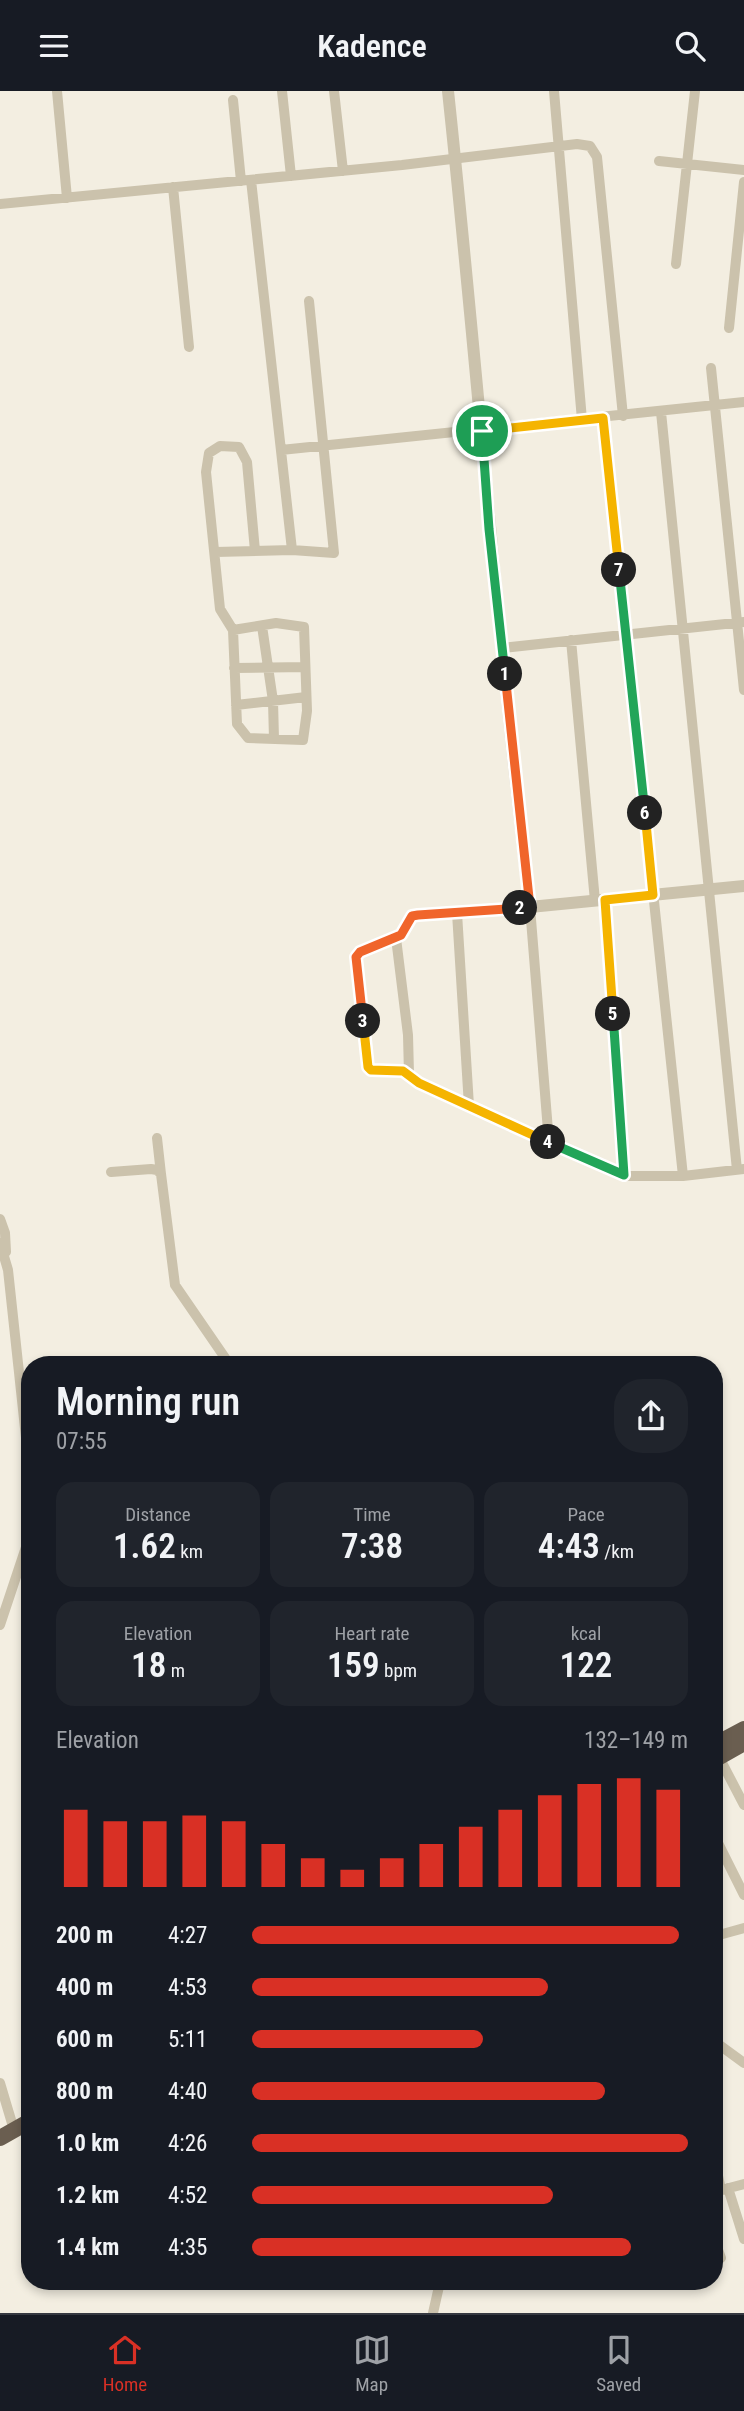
<!DOCTYPE html>
<meta charset="utf-8">
<style>
:root{--surface:#171b24;--page:#20242c;--text:#f1f3f6;--muted:#9ea1a6;--line:#363941;--accent:#d93025}
body{margin:0;font-family:"Roboto Condensed",sans-serif;background:var(--page);color:var(--text);height:100vh;display:flex;flex-direction:column;font-size:26px;white-space:nowrap}
*{box-sizing:border-box;margin:0}
p{font-size:23px;color:var(--muted)}
.icon{flex:none;width:38px;height:38px;fill:none;stroke:currentColor;stroke-width:2;stroke-linecap:round;stroke-linejoin:round}
.map{position:relative;flex:1;overflow:hidden}
.details{position:absolute;left:21px;top:1265px;width:702px;height:934px;display:flex;flex-direction:column;background:var(--surface);border-radius:28px;box-shadow:0 4px 10px #0003}
.details>*{flex:none}
.pin{position:absolute;display:grid;place-items:center;width:60px;height:60px;color:#fff;margin:-30px;border:4px solid #fff;border-radius:50%;box-shadow:0 2px 7px #0007}
.km{position:absolute;width:35px;height:35px;margin:-18px;border-radius:50%;background:#222;color:#fff;font-size:19px;line-height:35px;text-align:center}
.round{display:grid;place-items:center;flex:none;width:74px;height:74px;border-radius:28px;background:var(--page)}
.overview{display:flex;align-items:center;justify-content:space-between;height:119px;padding:0 35px}
h1{font-size:38px;font-weight:600;line-height:52px}
.metrics{display:grid;grid-template-columns:repeat(3,1fr);gap:10px;height:119px;padding:7px 35px}
.metrics div{display:grid;align-content:center;border-radius:18px;background:var(--page);text-align:center}
.metrics b{font-size:35px;font-weight:600}
.metrics small{font-size:19px;font-weight:400}
.metrics p{font-size:19px}
.chart{height:196px;padding:14px 35px}
.chart p{display:flex;justify-content:space-between}
.chart svg{width:100%;height:126px;margin-top:7px;stroke:var(--accent);stroke-width:6}
ul{padding:0 35px;list-style:none;font-size:23px}
li{display:grid;grid-template-columns:112px 84px 1fr;align-items:center;height:52px}
li i{height:18px;border-radius:9px;background:var(--accent)}
header{display:flex;justify-content:space-between;align-items:center;height:91px;padding:0 35px;background:var(--surface);font-size:32px;font-weight:600}
.dock{display:flex;justify-content:space-around;align-items:center;height:98px;border-top:2px solid var(--line);background:var(--surface);font-size:19px;color:var(--muted)}
.dock a{display:grid;justify-items:center;gap:4px}
.dock .active{color:var(--accent)}
.map>svg:first-child{display:block}
</style>
<header><svg class="icon" aria-label="menu" viewBox="0 0 24 24"><path d="M4 6h16M4 12h16M4 18h16"/></svg>Kadence<svg class="icon" aria-label="search" viewBox="0 0 24 24"><circle cx="10" cy="10" r="6"/><path d="M15 15l6 6"/></svg></header>
<div class="map">
<svg width="744" height="2222" viewBox="0 0 744 2222">
<rect width="100%" height="100%" fill="#f3eee1"/>
<g fill="none" stroke-linecap="round" stroke-linejoin="round">
<!-- minor -->
<path stroke="#cbc2ac" stroke-width="10" d="M 57,0 L 67,107
M 282,0 L 291,85
M 334,0 L 343,80
M 554,0 L 582,329
M 233,9 L 241,90
M 659,70 L 744,79
M 251,89 L 292,459
M 173,96 L 189,256
M 0,113 L 402,74 L 577,53 L 590,55 L 597,66 L 623,325
M 676,173 L 695,0
M 729,237 L 744,91
M 711,277 L 744,599
M 661,321 L 737,1079
M 603,327 L 683,1085
M 281,359 L 744,311
M 216,461 L 292,459 L 334,462 L 309,210
M 262,535 L 273,610 L 274,648
M 233,539 L 276,532 L 304,536 L 307,620 L 303,649 L 248,647 L 237,633 L 233,539 L 220,518 L 206,381 L 209,362 L 220,355 L 239,356 L 247,371 L 255,460
M 571,549 L 595,810
M 502,557 L 744,531
M 234,577 L 305,576
M 236,614 L 306,606
M 605,809 L 623,1085
M 457,822 L 469,1015
M 396,847 L 408,944 L 409,983
M 157,1047 L 161,1083
M 549,1052 L 530,816 L 418,824 L 413,825 L 401,844 L 360,861 L 356,866 L 368,976 L 371,979 L 403,980 L 419,992 L 623,1085 L 683,1085 L 744,1078
M 111,1081 L 151,1078 L 157,1079 L 161,1083 L 175,1194 L 230,1274
M 0,1128 L 5,1142 L 6,1161
M 0,1152 L 8,1179 L 30,1384
M 0,1534 L 30,1444
M 719,1666 L 744,1714
M 714,1744 L 744,1804
M 714,1839 L 719,1844 L 744,1837
M 714,1950 L 744,1972
M 0,1992 L 14,2039
M 714,2066 L 721,2099
M 728,2097 L 744,2148
M 714,2101 L 744,2093
M 714,2148 L 721,2167
M 433,2222 L 440,2191"/>
<!-- tertiary -->
<path stroke="#cbc2ac" stroke-width="12" d="M 448,0 C 477,272 497,545 530,816 L 744,795"/>
<!-- trunk -->
<path stroke="#6a5e50" stroke-width="16" d="M 714,1654 L 744,1638
M 714,1669 L 744,1652
M 0,2047 L 30,2030"/>
</g>
<g fill="none" stroke-linecap="round" stroke-linejoin="round">
<!-- split-1 casing -->
<g stroke="#fff" stroke-width="14">
<path id="split-1" d="M 482,340 L 489,438 L 505,583"/>
</g>
<!-- split-2 casing -->
<g stroke="#fff" stroke-width="14">
<path id="split-2" d="M 505,583 L 530,816 L 520,817"/>
</g>
<!-- split-3 casing -->
<g stroke="#fff" stroke-width="14">
<path id="split-3" d="M 363,930 L 356,866 L 360,861 L 401,844 L 412,825 L 418,824 L 520,817"/>
</g>
<!-- split-4 casing -->
<g stroke="#fff" stroke-width="14">
<path id="split-4" d="M 363,930 L 368,976 L 371,979 L 403,980 L 419,992 L 548,1051"/>
</g>
<!-- split-5 casing -->
<g stroke="#fff" stroke-width="14">
<path id="split-5" d="M 548,1051 L 624,1084 L 613,923"/>
</g>
<!-- split-6 casing -->
<g stroke="#fff" stroke-width="14">
<path id="split-6" d="M 613,923 L 605,809 L 653,804 L 645,722"/>
</g>
<!-- split-7 casing -->
<g stroke="#fff" stroke-width="14">
<path id="split-7" d="M 619,479 L 645,722"/>
</g>
<!-- split-8 casing -->
<g stroke="#fff" stroke-width="14">
<path id="split-8" d="M 482,340 L 603,327 L 619,479"/>
</g>
<!-- split-1 -->
<use href="#split-1" stroke="#22a559" stroke-width="9"/>
<!-- split-2 -->
<use href="#split-2" stroke="#f0652b" stroke-width="9"/>
<!-- split-3 -->
<use href="#split-3" stroke="#f0652b" stroke-width="9"/>
<!-- split-4 -->
<use href="#split-4" stroke="#f5b400" stroke-width="9"/>
<!-- split-5 -->
<use href="#split-5" stroke="#22a559" stroke-width="9"/>
<!-- split-6 -->
<use href="#split-6" stroke="#f5b400" stroke-width="9"/>
<!-- split-7 -->
<use href="#split-7" stroke="#22a559" stroke-width="9"/>
<!-- split-8 -->
<use href="#split-8" stroke="#f5b400" stroke-width="9"/>
</g>
</svg>
<div class="pin" style="left:482px;top:340px;background:#1e9e55"><svg class="icon" aria-label="arrive" viewBox="0 0 24 24"><path d="M6 21V4h12l-3 4 3 4H6"/></svg></div>
<b class="km" style="left:505px;top:583px">1</b>
<b class="km" style="left:520px;top:817px">2</b>
<b class="km" style="left:363px;top:930px">3</b>
<b class="km" style="left:548px;top:1051px">4</b>
<b class="km" style="left:613px;top:923px">5</b>
<b class="km" style="left:645px;top:722px">6</b>
<b class="km" style="left:619px;top:479px">7</b>
<section class="details">
<div class="overview"><div><h1>Morning run</h1><p>07:55</p></div><a class="round"><svg class="icon" aria-label="share" viewBox="0 0 24 24"><path d="M12 15V3M7 8l5-5 5 5M5 13v7h14v-7"/></svg></a></div>
<div class="metrics">
<div><p>Distance</p><b>1.62<small> km</small></b></div>
<div><p>Time</p><b>7:38</b></div>
<div><p>Pace</p><b>4:43<small> /km</small></b></div>
</div>
<div class="metrics">
<div><p>Elevation</p><b>18<small> m</small></b></div>
<div><p>Heart rate</p><b>159<small> bpm</small></b></div>
<div><p>kcal</p><b>122</b></div>
</div>
<div class="chart"><p><span>Elevation</span>132–149 m</p>
<svg viewBox="0 0 160 44" preserveAspectRatio="none"><path d="M5 44V17M15 44V21M25 44V21M35 44V19M45 44V21M55 44V29M65 44V34M75 44V38M85 44V34M95 44V29M105 44V23M115 44V17M125 44V12M135 44V8M145 44V6M155 44V10"/></svg>
</div>
<ul>
<li><b>200 m</b>4:27<i style="width:98%"></i></li>
<li><b>400 m</b>4:53<i style="width:68%"></i></li>
<li><b>600 m</b>5:11<i style="width:53%"></i></li>
<li><b>800 m</b>4:40<i style="width:81%"></i></li>
<li><b>1.0 km</b>4:26<i style="width:100%"></i></li>
<li><b>1.2 km</b>4:52<i style="width:69%"></i></li>
<li><b>1.4 km</b>4:35<i style="width:87%"></i></li>
</ul>
</section>
</div>
<nav class="dock">
<a class="active"><svg class="icon" aria-label="home" viewBox="0 0 24 24"><path d="M3 11l9-7 9 7M6 9v11h12V9"/></svg>Home</a>
<a><svg class="icon" aria-label="map" viewBox="0 0 24 24"><path d="M3 6l6-2 6 2 6-2v14l-6 2-6-2-6 2zM9 4v14M15 6v14"/></svg>Map</a>
<a><svg class="icon" aria-label="saved" viewBox="0 0 24 24"><path d="M7 4h10v16l-5-4-5 4z"/></svg>Saved</a>
</nav>
